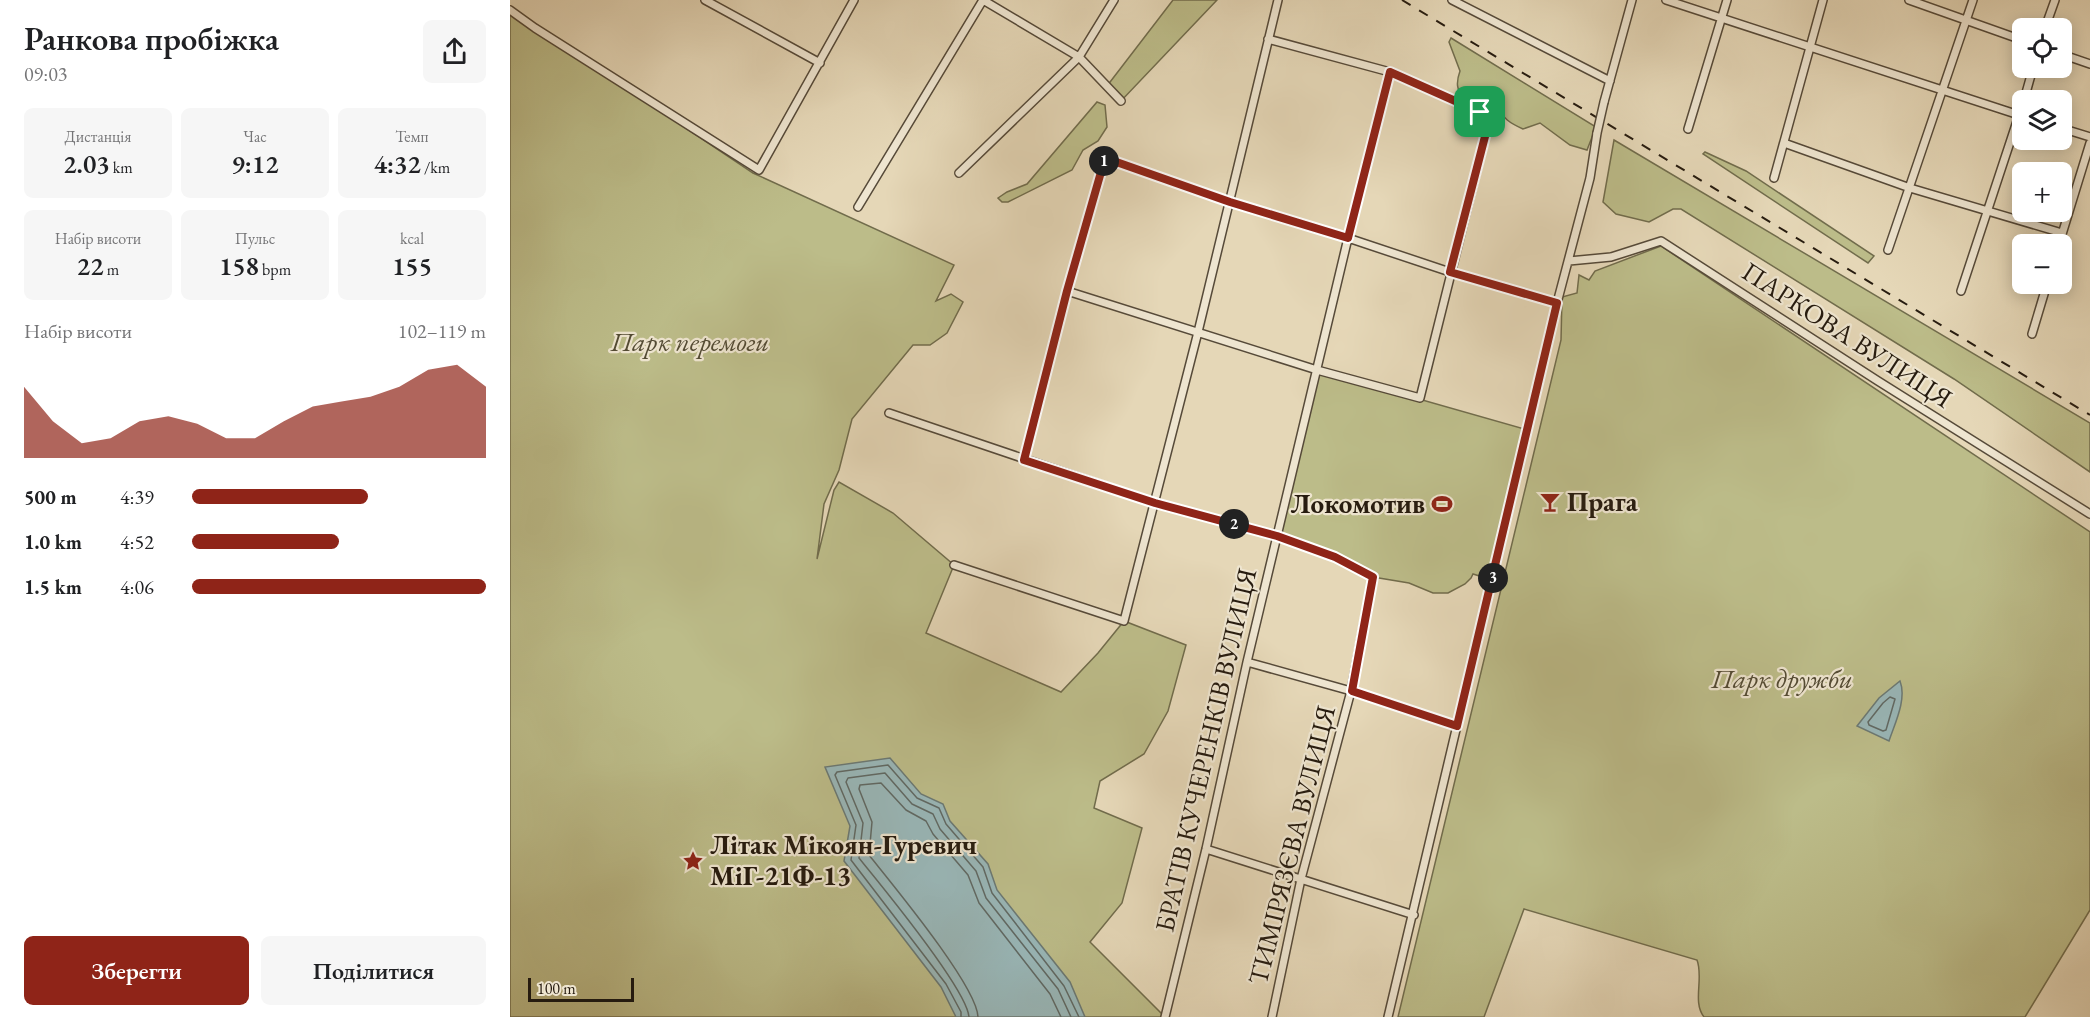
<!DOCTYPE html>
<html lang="uk">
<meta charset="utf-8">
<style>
:root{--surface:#fff;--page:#f6f6f6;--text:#202124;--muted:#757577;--accent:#8f2418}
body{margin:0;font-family:"EB Garamond",serif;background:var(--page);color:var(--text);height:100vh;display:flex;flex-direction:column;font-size:22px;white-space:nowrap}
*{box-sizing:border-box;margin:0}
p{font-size:20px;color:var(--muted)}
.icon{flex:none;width:33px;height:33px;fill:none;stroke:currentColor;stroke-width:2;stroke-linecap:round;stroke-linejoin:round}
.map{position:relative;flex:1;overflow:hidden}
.sheet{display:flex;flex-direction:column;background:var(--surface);width:510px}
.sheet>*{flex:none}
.buttons{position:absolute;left:1502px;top:18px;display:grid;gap:12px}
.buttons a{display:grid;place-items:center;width:60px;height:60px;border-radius:9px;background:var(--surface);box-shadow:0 3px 15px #0003;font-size:30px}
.scale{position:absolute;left:18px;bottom:15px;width:106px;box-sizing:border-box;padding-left:6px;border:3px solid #261b0f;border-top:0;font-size:16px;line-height:21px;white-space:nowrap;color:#261b0f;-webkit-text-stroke:4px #eee5d0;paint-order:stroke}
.pin{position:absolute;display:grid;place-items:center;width:51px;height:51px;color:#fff;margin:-26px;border-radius:12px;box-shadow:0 3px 9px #0006}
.km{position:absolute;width:30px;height:30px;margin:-15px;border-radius:50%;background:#222;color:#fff;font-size:16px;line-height:30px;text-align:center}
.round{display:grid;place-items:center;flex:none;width:63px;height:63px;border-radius:9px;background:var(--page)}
.summary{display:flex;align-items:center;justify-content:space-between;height:102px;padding:0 24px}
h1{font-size:33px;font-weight:600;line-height:45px}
.figures{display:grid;grid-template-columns:repeat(3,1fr);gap:9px;height:102px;padding:6px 24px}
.figures div{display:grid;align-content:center;border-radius:9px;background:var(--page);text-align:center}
.figures b{font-size:26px;font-weight:600}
.figures small{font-size:16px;font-weight:400}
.figures p{font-size:16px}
.chart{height:168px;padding:12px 24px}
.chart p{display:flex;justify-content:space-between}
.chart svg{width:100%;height:108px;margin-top:6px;fill:var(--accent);opacity:.7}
.cta{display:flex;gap:12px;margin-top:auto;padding:12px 24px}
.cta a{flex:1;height:69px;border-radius:9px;background:var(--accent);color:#fff;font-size:24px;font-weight:600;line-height:69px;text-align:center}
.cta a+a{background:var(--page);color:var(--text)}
ul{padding:0 24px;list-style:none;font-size:20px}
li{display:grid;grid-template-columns:96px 72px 1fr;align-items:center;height:45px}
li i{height:15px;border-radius:8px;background:var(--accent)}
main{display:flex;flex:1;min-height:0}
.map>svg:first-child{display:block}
</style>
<main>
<section class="sheet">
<div class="summary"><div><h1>Ранкова пробіжка</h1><p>09:03</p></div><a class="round"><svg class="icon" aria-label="share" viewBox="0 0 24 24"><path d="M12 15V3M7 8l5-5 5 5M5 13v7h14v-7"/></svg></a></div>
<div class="figures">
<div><p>Дистанція</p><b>2.03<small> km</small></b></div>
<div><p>Час</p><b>9:12</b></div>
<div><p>Темп</p><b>4:32<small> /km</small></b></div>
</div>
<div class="figures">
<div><p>Набір висоти</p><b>22<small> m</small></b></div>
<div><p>Пульс</p><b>158<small> bpm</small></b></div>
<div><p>kcal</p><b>155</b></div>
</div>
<div class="chart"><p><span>Набір висоти</span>102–119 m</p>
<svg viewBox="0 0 160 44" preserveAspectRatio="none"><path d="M0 44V15L10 29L20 38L30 36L40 29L50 27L60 30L70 36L80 36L90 29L100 23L110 21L120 19L130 15L140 8L150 6L160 15V44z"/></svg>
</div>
<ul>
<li><b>500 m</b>4:39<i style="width:60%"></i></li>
<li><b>1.0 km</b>4:52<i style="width:50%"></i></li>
<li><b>1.5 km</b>4:06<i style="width:100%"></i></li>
</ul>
<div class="cta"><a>Зберегти</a><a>Поділитися</a></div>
</section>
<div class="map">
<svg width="1580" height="1017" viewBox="0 0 1580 1017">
<rect width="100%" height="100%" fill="#e5d7b7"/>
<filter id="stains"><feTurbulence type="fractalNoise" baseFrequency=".00333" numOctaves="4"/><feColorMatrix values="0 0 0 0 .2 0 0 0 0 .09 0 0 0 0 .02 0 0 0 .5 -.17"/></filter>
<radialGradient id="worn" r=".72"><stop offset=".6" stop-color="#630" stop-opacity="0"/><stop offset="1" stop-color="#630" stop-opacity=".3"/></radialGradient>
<!-- green -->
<path fill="#bcbc89" stroke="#716c4c" stroke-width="1.5" d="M 663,0 L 707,0 L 611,101 L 597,86 Z
M 0,10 L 243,173 L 444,265 L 426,301 L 441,294 L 453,302 L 437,333 L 420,345 L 403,345 L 342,419 L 329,470 L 314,504 L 307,559 L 324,490 L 329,482 L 383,513 L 444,565 L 416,633 L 551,692 L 588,653 L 614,621 L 676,645 L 658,711 L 634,754 L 590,781 L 584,808 L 632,828 L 612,903 L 580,942 L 655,1017 L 0,1017 Z
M 941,38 L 1086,127 L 1077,150 L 1060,145 L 1030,123 L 1013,129 C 1002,124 990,118 989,105 C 978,99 968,97 955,99 C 946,91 946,82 950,71 L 939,42 Z
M 587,102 L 595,105 L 597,127 L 588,141 L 573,150 L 562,170 L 498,202 L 492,202 L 488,198 L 497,192 L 517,184 Z
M 1104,140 L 1580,423 L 1580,472 L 1444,379 L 1171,209 L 1163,209 L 1139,222 L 1106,214 L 1093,202 Z
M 1195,152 L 1236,171 L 1364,256 L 1358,263 L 1193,154 Z
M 1151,246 L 1580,532 L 1580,910 L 1515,1017 L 1194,1017 C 1182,1002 1194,978 1187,960 L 1014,909 L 974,1017 L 888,1017 L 1051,340 L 1052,297 L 1067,293 L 1069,275 L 1079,280 L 1085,271 Z
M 807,370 L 1018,430 L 982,580 L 963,574 L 961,578 L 955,584 L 938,593 L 923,593 L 899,583 L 863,577 L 767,536 Z"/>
<!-- water -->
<path fill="#99b7b8" stroke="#6b7974" stroke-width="1.5" d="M 1390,681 C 1397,699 1385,723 1379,741 L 1347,726 L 1369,698 Z
M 380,758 L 411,794 L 433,804 L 440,821 L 478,864 L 487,890 L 560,982 L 575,1017 L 446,1017 L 431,987 L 334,861 L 340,826 L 315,767 Z"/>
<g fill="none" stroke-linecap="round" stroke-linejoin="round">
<!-- shore -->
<path stroke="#606964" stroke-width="1.5" d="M 1380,697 L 1385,699 L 1376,730 L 1373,731 L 1359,725 L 1358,722 L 1373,703 Z
M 451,1017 L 451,1012 L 436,984 L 341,860 L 346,825 L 325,775 L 327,772 L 378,765 L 407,798 L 429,808 L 436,824 L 473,867 L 482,893 L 554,986 L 569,1017
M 459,1017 C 457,989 371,885 349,858 L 353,823 L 336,782 L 338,778 L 375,773 L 402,804 L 423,814 L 430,829 L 466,871 L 476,898 L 548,989 L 561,1017
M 468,1017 C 467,986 382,884 359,855 L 362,822 L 349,789 L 350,785 L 371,783 L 396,810 L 416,821 L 423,834 L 458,875 L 469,903 L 540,994 L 551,1017"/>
<!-- street casing -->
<g stroke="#564a39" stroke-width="10">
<path id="street" d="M 195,0 L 310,63
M 473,0 L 569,57 L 611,101
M 942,0 L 1100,81
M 1156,0 L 1512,116
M 1399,0 L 1512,40
M 0,10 L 25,28 L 249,170 L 344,0
M 1535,28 L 1545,0
M 1551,54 L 1580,64
M 1514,100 L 1523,68
M 1094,102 L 1122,0
M 1551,128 L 1580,137
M 1178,129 L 1217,0
M 1274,143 L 1400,188 L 1552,233
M 449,173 L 569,57 L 604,0
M 1264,178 L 1313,0
M 348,207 L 473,0
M 1549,244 L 1580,143
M 1378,250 L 1463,0
M 1059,261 L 1101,257 L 1151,241 L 1368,381 L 1580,514
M 557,291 L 807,370 L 910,398 L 979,121 L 970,112 L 880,72 L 758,39
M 1451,291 L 1512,106
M 1522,334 L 1537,284
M 379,413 L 645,503 L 767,536 L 825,557 L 863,577 L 841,691 L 791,879 L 762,1017
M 514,460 L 557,291 L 595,158 L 720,202 L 838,238 L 940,272 L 1047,303
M 444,565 L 614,621 L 688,332 L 768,0
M 737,662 L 841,691 L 947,726
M 696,849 L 904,915
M 655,1017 L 696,849 L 737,662 L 838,238 L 880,72
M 878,1017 L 1047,303 L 1080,178 L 1087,133"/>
</g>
<!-- street -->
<use href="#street" stroke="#eee5d0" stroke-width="7"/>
<!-- rail -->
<path stroke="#261b0f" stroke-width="2" stroke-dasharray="10 10" stroke-linecap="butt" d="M 892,0 L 1580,415"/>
<!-- street-bridge casing -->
<g stroke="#564a39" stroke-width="10" stroke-linecap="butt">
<path id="street-bridge" d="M 1087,133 L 1094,102"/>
</g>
<!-- street-bridge -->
<use href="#street-bridge" stroke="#eee5d0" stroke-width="7"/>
</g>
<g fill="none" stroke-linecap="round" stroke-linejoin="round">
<!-- route casing -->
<g stroke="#fff" stroke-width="12">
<path id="route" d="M 880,72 L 970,112 L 979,121 L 940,272 L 1047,303 L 947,726 L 842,691 L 863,577 L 825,557 L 767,536 L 645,503 L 514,460 L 557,291 L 595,158 L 720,202 L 838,238 Z"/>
</g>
<!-- route -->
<use href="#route" stroke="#8f2418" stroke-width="8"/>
</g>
<!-- icons -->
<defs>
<g id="bar-bare" transform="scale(1.62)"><path d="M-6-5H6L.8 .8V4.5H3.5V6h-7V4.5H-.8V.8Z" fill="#8f2418" stroke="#eee5d0" stroke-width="2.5" paint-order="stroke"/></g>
<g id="stadium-bare" transform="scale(1.62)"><path d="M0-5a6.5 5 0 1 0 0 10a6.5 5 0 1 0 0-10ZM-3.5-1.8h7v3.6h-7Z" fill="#8f2418" stroke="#eee5d0" stroke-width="2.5" paint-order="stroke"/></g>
<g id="sight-bare" transform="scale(1.62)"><path d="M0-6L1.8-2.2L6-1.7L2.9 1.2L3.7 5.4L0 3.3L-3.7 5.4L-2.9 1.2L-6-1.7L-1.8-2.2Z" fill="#8f2418" stroke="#eee5d0" stroke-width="2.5" paint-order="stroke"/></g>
</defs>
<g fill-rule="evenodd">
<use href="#bar-bare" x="1040" y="502"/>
<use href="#stadium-bare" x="932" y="504"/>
<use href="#sight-bare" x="183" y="861"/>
</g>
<g text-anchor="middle" stroke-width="4.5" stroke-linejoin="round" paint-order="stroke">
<!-- street labels -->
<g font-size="27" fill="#261b0f" stroke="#eee5d0">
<text transform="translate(1337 335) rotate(33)" y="9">ПАРКОВА ВУЛИЦЯ</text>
<text transform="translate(696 750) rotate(-77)" y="9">БРАТІВ КУЧЕРЕНКІВ ВУЛИЦЯ</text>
<text transform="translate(782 845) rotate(-76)" y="9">ТИМІРЯЗЄВА ВУЛИЦЯ</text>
</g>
<!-- park labels -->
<g font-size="27" font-style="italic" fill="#534b34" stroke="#eee5d0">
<text x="180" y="351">Парк перемоги</text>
<text x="1272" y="688">Парк дружби</text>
</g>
<!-- poi labels -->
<g font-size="27" font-weight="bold" fill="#261b0f" stroke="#eee5d0" text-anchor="start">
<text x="1057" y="511">Прага</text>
<text x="915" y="513" text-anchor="end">Локомотив</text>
<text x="200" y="854">Літак Мікоян-Гуревич<tspan x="200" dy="31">МiГ-21Ф-13</tspan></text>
</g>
</g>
<rect width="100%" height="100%" filter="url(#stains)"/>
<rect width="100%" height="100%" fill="url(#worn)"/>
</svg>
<div class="buttons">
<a><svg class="icon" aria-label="locate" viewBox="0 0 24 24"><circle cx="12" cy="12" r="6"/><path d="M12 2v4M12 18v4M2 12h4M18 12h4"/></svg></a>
<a><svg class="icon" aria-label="layers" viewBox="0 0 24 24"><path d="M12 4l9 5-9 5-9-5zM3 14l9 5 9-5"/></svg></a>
<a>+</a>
<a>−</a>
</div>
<div class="scale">100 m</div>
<div class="pin" style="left:970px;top:112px;background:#1e9e55"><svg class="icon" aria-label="arrive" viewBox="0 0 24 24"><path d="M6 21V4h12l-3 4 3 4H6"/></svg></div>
<b class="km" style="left:594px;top:161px">1</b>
<b class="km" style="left:724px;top:524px">2</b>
<b class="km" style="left:983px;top:578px">3</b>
</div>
</main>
